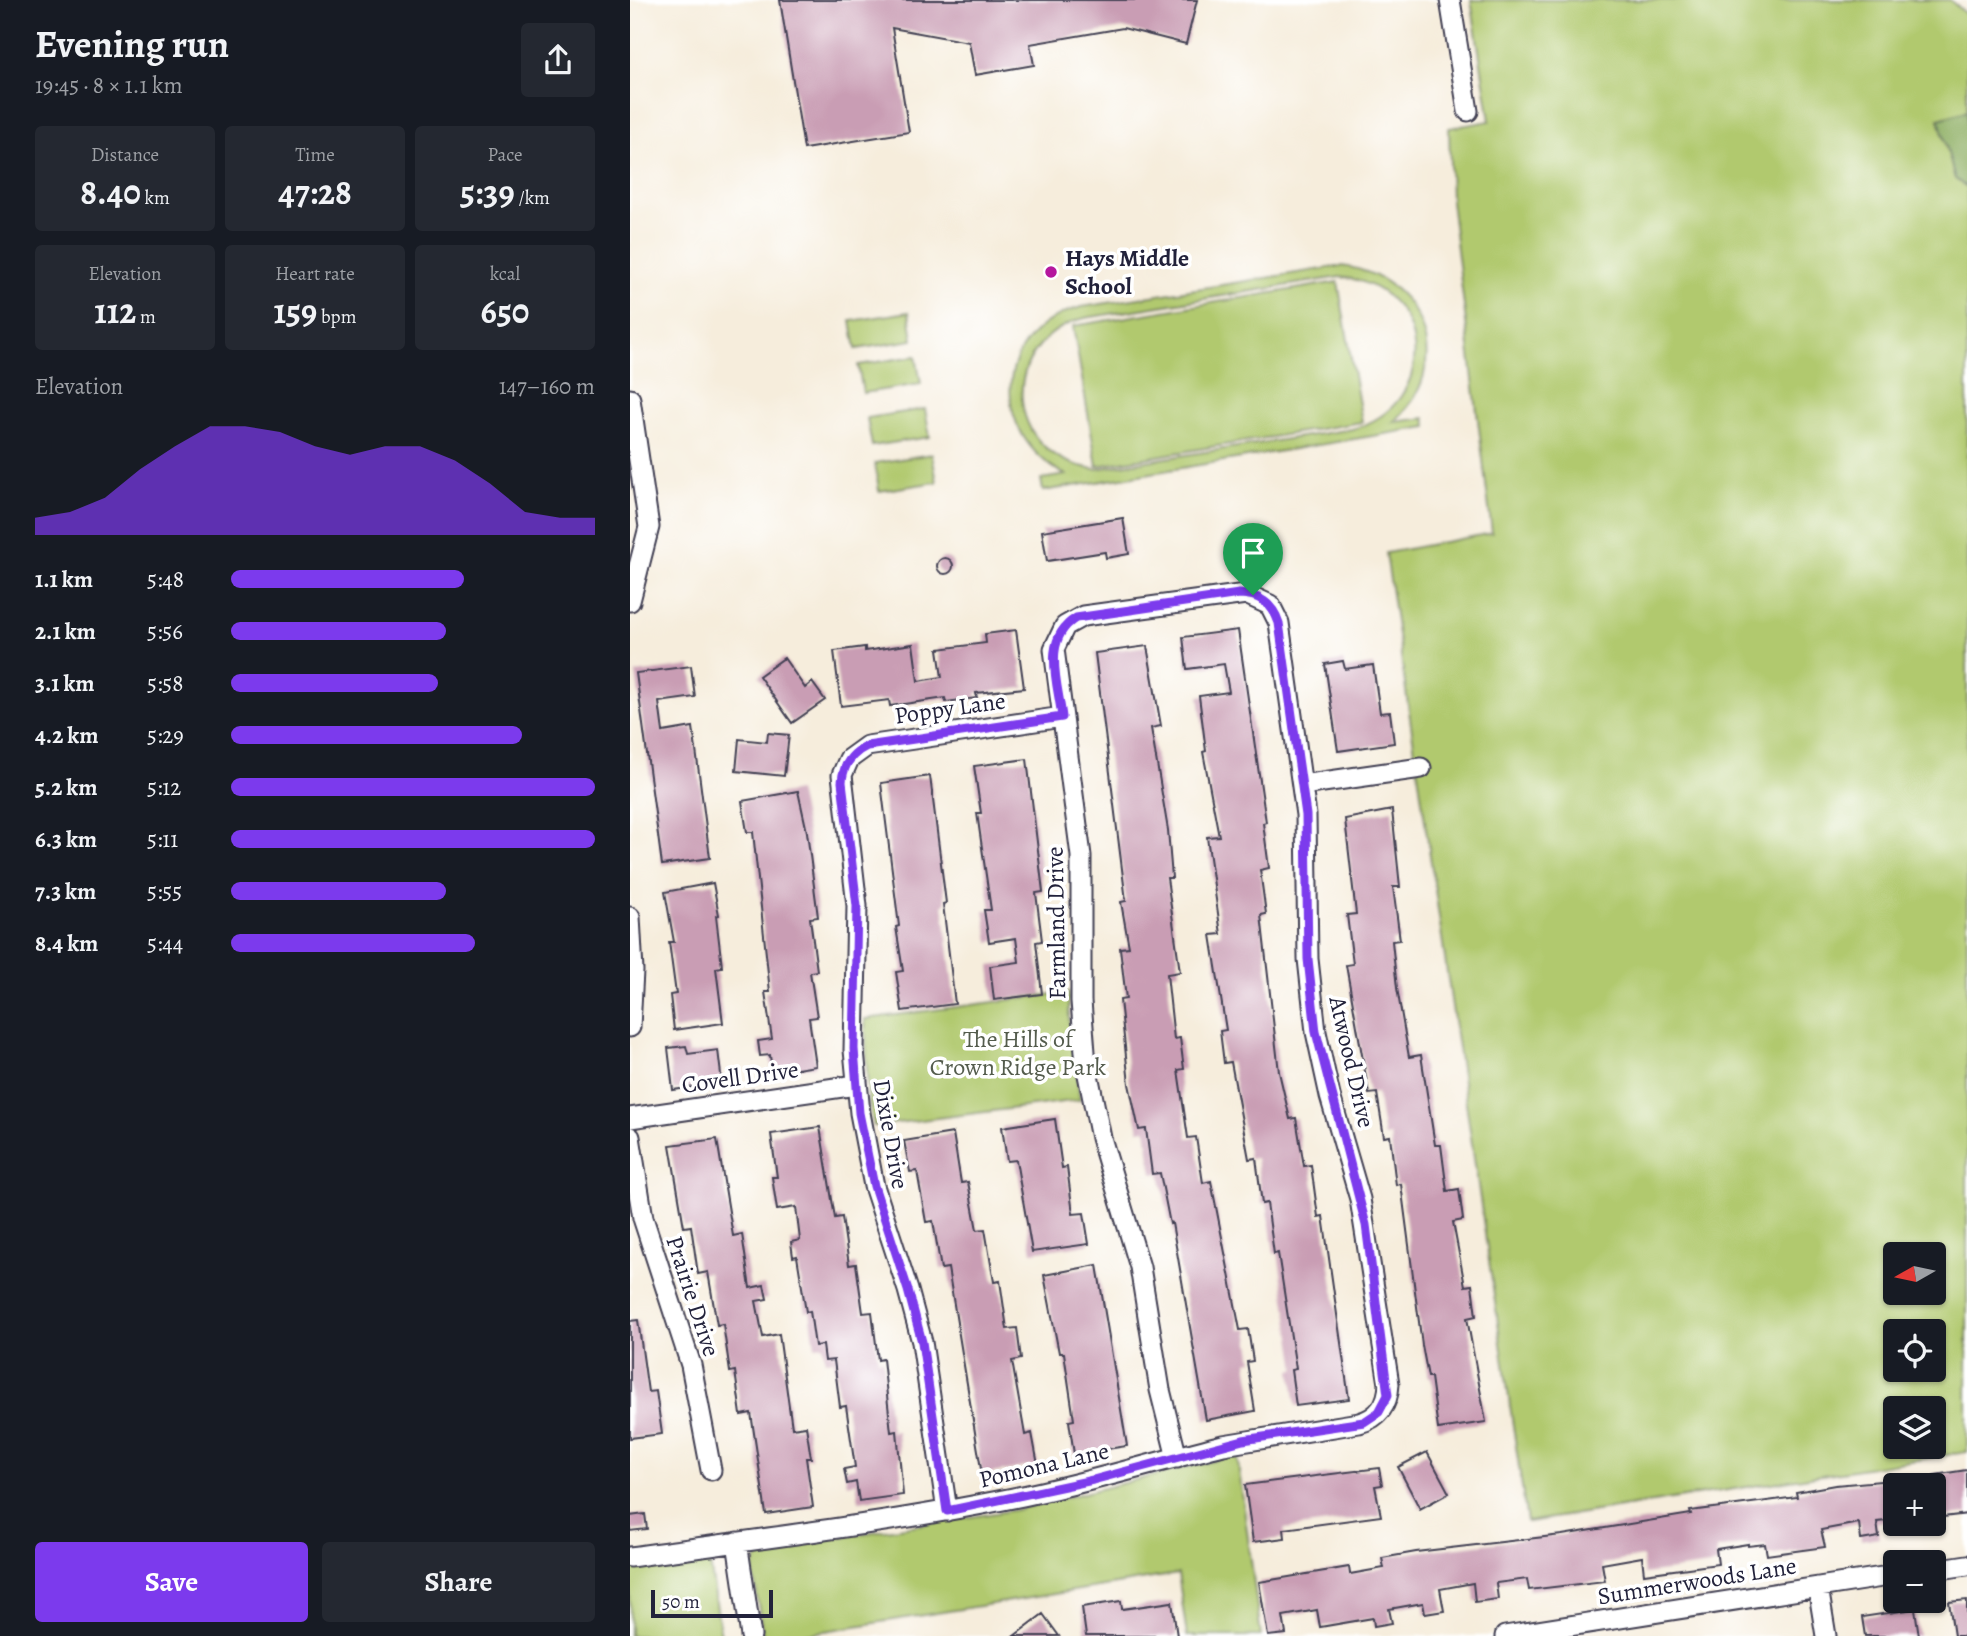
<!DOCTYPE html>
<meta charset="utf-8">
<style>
:root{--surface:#171b24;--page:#242831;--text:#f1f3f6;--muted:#9ea1a6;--accent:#7c3aed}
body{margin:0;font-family:Alegreya,serif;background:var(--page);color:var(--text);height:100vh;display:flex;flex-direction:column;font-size:26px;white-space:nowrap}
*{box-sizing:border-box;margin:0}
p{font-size:23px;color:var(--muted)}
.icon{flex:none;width:38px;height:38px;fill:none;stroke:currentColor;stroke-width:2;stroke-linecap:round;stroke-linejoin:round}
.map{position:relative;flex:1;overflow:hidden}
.drawer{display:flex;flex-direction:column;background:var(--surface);width:630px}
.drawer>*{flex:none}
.needle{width:46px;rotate:261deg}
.buttons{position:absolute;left:1253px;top:1242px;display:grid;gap:14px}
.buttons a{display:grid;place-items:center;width:63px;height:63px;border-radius:7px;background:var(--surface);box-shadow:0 2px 5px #0004;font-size:35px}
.scale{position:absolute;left:21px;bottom:18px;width:122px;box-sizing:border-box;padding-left:7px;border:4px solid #22223b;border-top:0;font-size:19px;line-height:24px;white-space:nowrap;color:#22223b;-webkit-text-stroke:5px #fff;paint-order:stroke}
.pin{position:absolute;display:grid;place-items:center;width:60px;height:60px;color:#fff;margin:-72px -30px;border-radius:50% 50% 50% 0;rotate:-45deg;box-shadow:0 0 7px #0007}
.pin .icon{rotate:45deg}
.round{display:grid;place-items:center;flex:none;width:74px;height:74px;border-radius:7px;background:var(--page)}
.headline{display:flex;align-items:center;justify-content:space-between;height:119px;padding:0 35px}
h1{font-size:38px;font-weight:700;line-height:52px}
.stats{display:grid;grid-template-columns:repeat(3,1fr);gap:10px;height:119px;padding:7px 35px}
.stats div{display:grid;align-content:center;border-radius:7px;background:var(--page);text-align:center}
.stats b{font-size:35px;font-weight:700}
.stats small{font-size:19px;font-weight:400}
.stats p{font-size:19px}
.chart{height:196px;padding:14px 35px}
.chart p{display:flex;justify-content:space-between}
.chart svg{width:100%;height:126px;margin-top:7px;fill:var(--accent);opacity:.7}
.button{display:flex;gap:14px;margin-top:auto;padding:14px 35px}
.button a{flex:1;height:80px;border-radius:7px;background:var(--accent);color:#fff;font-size:28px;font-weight:700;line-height:80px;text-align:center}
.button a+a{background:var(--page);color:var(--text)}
ul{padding:0 35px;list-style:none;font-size:23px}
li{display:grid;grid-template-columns:112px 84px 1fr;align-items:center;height:52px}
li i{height:18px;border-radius:9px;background:var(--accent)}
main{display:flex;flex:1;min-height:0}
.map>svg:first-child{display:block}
</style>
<main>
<section class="drawer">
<div class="headline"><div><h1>Evening run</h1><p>19:45 · 8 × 1.1 km</p></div><a class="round"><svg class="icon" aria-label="share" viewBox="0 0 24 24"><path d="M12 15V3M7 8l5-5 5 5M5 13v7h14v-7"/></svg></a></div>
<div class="stats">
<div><p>Distance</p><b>8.40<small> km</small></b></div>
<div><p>Time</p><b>47:28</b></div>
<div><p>Pace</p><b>5:39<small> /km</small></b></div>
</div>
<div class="stats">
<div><p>Elevation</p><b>112<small> m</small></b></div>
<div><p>Heart rate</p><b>159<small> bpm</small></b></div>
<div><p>kcal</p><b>650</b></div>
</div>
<div class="chart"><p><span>Elevation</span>147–160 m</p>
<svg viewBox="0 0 160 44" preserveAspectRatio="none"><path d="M0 44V38L10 36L20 31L30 21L40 13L50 6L60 6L70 8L80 13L90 16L100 13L110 13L120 18L130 26L140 36L150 38L160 38V44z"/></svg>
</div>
<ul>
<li><b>1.1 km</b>5:48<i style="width:64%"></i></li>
<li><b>2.1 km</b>5:56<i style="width:59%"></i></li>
<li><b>3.1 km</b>5:58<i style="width:57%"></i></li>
<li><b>4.2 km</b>5:29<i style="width:80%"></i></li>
<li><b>5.2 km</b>5:12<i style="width:100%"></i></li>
<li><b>6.3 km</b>5:11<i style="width:100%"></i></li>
<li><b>7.3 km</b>5:55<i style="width:59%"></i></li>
<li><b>8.4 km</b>5:44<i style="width:67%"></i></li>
</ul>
<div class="button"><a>Save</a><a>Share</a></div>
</section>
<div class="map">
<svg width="1337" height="1636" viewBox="0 0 1337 1636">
<rect width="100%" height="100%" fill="#fff"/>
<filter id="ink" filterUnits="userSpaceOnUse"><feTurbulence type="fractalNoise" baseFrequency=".0143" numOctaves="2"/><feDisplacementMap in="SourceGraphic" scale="14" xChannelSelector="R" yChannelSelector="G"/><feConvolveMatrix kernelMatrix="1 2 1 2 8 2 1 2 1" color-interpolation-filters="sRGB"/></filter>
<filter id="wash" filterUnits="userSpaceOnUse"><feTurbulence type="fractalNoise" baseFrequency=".00686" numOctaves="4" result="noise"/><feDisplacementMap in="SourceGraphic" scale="28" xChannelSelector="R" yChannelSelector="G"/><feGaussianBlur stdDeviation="1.57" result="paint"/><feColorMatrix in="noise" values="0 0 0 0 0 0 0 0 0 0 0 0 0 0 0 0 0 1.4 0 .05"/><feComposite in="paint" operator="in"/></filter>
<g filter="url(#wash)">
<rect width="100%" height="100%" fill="#f6eddc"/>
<!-- green -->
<path fill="#b1c96e" stroke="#6a7654" stroke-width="2" fill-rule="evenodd" d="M 841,0 L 1320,0 L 1337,15 L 1337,111 L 1309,119 L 1325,179 L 1337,187 L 1337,1452 L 897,1522 L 756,553 L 862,533 L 821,201 L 819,128 L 860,121 ZM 1265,1255 L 1304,1255 L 1304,1293 L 1265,1293 ZM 1265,1332 L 1304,1332 L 1304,1370 L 1265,1370 ZM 1265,1409 L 1304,1409 L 1304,1447 L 1265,1447 Z
M 711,266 C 792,275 828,367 763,422 L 795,418 L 797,427 L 413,491 L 411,479 L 436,475 C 356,434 363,329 452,307 ZM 710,277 C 803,287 811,405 722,429 L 466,469 C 373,459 365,342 455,318 Z
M 708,282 L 732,422 L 467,466 L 443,326 Z
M 279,312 L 283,340 L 226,349 L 221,321 Z
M 286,356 L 291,384 L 233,393 L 228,365 Z
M 295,409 L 300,437 L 242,446 L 237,418 Z
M 302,454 L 307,482 L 249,491 L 245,463 Z
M 439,992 L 439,1019 L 450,1100 L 244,1126 L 238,1097 L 235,1019 Z
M 607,1455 L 631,1636 L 557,1636 L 548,1574 L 164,1636 L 133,1636 L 123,1570 C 125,1557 133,1553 145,1547 L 385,1510 Z
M 79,1556 L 91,1636 L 0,1636 L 0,1566 Z"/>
<!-- forest -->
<path fill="#8cad61" stroke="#57684e" stroke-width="2" d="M 1337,111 L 1337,187 L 1325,179 L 1309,119 Z"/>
<g id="blocks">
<!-- building -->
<path fill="#c99db4" d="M 150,0 L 567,0 L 556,44 L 493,28 L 400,44 L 404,65 L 345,75 L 339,42 L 262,28 L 279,132 L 174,149 Z
M 493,518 L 499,554 L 476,558 L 475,552 L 417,561 L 412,531 Z
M307 566a8 8 0 1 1 16 0a8 8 0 1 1-16 0Z
M 386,630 L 394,688 L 346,693 L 347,698 L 316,702 L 315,698 L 260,706 L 259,700 L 211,706 L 204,651 L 235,647 L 235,651 L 283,644 L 288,681 L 312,677 L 308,649 L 356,643 L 355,634 Z
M 608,630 L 636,822 L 633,823 L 639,868 L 630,870 L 636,914 L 631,915 L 649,1072 L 660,1119 L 666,1118 L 674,1166 L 681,1165 L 688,1217 L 693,1216 L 719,1399 L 666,1406 L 661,1370 L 666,1369 L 648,1253 L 644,1254 L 637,1203 L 632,1204 L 626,1158 L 619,1159 L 601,1062 L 594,1063 L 590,1031 L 596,1030 L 581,935 L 591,934 L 577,837 L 589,836 L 573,752 L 576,751 L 569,696 L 599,692 L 594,664 L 557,669 L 553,637 Z
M 517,646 L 531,726 L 521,728 L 538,830 L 542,878 L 537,878 L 550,972 L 537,974 L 544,1039 L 550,1038 L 554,1069 L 548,1070 L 558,1138 L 566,1137 L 573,1183 L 581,1181 L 610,1330 L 618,1329 L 623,1361 L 617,1362 L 625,1411 L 576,1420 L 542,1223 L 540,1224 L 530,1173 L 522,1174 L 516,1129 L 509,1130 L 499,1084 L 490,1000 L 496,999 L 490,948 L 499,947 L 491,902 L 496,901 L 465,653 Z
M 154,658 L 175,688 L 182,682 L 195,700 L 162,723 L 129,676 Z
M 713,661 L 715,669 L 743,665 L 750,713 L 760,712 L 764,743 L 708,751 L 695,664 Z
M 61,666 L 65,697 L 29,702 L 33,732 L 63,727 L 80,858 L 32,865 L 6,673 Z
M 138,733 L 159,735 L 154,776 L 106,771 L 109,739 L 137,742 Z
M 397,759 L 413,892 L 406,893 L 412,941 L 406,942 L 412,994 L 364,1000 L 360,966 L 389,962 L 386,938 L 359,942 L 354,910 L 361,910 L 347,813 L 351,813 L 344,766 Z
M 300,776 L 316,903 L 313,904 L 325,1004 L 272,1011 L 266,972 L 273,971 L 266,927 L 269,926 L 251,783 Z
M 168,791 L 177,832 L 188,917 L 180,918 L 187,971 L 180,972 L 187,1017 L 179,1018 L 186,1066 L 142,1073 L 140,1055 L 130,1056 L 128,1041 L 142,1039 L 135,992 L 140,992 L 123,832 L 117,832 L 112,801 Z
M 762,810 L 770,887 L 763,887 L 770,940 L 762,941 L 767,988 L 779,1057 L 791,1055 L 805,1145 L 811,1145 L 817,1191 L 829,1189 L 833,1220 L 823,1222 L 835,1286 L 842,1285 L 846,1316 L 837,1318 L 856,1422 L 808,1429 L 801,1377 L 798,1377 L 792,1345 L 771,1184 L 766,1185 L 760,1136 L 754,1137 L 747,1093 L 739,1094 L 716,965 L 723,964 L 717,915 L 726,914 L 715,819 Z
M 83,883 L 89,915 L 86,916 L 92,967 L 86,968 L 93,1023 L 44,1030 L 40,995 L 46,994 L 39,942 L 44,942 L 35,892 Z
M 56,1046 L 58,1054 L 88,1050 L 92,1083 L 43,1090 L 38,1048 Z
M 425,1119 L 432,1168 L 437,1167 L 443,1214 L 454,1213 L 459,1244 L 402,1252 L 386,1160 L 377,1161 L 372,1127 Z
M 190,1127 L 205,1218 L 212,1217 L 219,1265 L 226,1264 L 233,1313 L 242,1312 L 248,1360 L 253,1359 L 261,1432 L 267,1431 L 273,1495 L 229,1501 L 226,1482 L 217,1484 L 214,1469 L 225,1467 L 216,1406 L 210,1407 L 204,1360 L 195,1361 L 193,1345 L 185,1346 L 180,1311 L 176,1312 L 167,1256 L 163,1257 L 161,1242 L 170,1240 L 166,1207 L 147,1210 L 142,1177 L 147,1177 L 141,1134 Z
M 323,1133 L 331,1183 L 338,1182 L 347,1230 L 355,1229 L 364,1282 L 370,1281 L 377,1329 L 387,1328 L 391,1359 L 382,1361 L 395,1435 L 402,1433 L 408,1465 L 352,1475 L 318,1268 L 311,1269 L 303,1221 L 296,1222 L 287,1171 L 280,1172 L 274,1141 Z
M 87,1139 L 103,1236 L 112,1234 L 120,1288 L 134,1285 L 137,1299 L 126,1301 L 133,1337 L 149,1334 L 162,1428 L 176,1426 L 181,1458 L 176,1458 L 183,1507 L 136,1514 L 121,1413 L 111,1415 L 105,1371 L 100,1372 L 93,1324 L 87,1325 L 78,1272 L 68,1274 L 61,1226 L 54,1227 L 40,1145 Z
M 467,1265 L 497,1446 L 444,1454 L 439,1421 L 444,1420 L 434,1353 L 429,1353 L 414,1275 Z
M 8,1320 L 18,1392 L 26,1391 L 32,1434 L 0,1438 L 0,1321 Z
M 797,1452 L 819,1493 L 790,1509 L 768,1467 Z
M 749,1468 L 752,1485 L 745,1486 L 751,1516 L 654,1529 L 655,1538 L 623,1542 L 615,1485 Z
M 1337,1470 L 1337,1514 L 1304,1518 L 1304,1475 Z
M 1262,1480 L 1265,1520 L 1247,1522 L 1249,1537 L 1231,1540 L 1229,1523 L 1191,1530 L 1195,1547 L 1137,1555 L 1135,1544 L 1118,1546 L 1118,1544 L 1086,1549 L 1088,1564 L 1014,1574 L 1012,1557 L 972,1564 L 975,1581 L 899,1590 L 897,1579 L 866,1583 L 868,1599 L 845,1602 L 843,1583 L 810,1589 L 814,1611 L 795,1614 L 793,1603 L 759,1609 L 762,1623 L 744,1626 L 743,1618 L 690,1627 L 687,1610 L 653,1616 L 656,1634 L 638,1636 L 629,1582 L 719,1567 L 720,1574 L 754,1568 L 752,1558 L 786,1552 L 932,1535 L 1061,1514 L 1060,1511 L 1167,1497 L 1166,1492 L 1205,1485 Z
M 15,1514 L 17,1529 L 0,1531 L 0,1516 Z
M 1337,1600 L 1337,1636 L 1324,1636 L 1319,1602 Z
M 491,1601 L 492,1609 L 542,1602 L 547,1636 L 456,1636 L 452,1607 Z
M 1285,1609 L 1289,1636 L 1235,1636 L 1232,1617 Z
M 413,1614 L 429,1636 L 384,1636 Z"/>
</g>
</g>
<g filter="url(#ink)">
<use href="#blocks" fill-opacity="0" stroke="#424053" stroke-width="2"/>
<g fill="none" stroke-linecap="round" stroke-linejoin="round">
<!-- minor casing -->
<g stroke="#424053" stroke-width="23">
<path id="minor" d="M 820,0 L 838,111
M 0,399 L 19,527 L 0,601
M 672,785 L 791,768
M 0,917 L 3,971 L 0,1027
M 0,1118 L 226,1085
M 0,1137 L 13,1218 L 61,1365 L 81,1470
M 317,1511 L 292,1342 L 278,1290 L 244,1186 L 230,1113 L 224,1050 L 227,906 L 212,775 L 219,759 L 237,746 L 432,717
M 107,1542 L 121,1636
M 0,1557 C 128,1539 256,1524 383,1498 C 454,1484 523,1463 593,1445 L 729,1423 C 749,1418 758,1404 759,1384 L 730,1199 L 700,1096 L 686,1032 L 678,959 L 676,815 L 649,623 L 640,605 L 616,594 L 453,616 L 435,626 L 424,649 L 451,856 L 451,1001 L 456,1065 L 471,1138 L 510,1267 L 530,1390 L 547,1458
M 1304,1570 L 1337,1565
M 1188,1587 L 1196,1636
M 875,1636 L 1265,1575"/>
</g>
<!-- minor -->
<use href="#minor" stroke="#fff" stroke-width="19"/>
</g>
</g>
<g fill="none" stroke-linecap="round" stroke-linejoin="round" filter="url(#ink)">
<!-- route casing -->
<g stroke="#fff" stroke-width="14">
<path id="route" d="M 609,594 C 629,594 643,604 649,623 L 676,815 L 678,959 L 686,1032 L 736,1225 L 758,1395 L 749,1412 L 734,1422 L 613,1440 L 463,1480 L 317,1511 L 292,1342 L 278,1290 L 244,1186 L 229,1113 L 224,1049 L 227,906 L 212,782 C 213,765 222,753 237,746 L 432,717 C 428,683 411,639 446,618 Z"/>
</g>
<!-- route -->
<use href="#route" stroke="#7c3aed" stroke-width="9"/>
</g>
<!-- markers -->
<circle fill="#b5179e" stroke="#fff" stroke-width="2.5" cx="421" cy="272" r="7"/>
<g text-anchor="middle" stroke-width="7" stroke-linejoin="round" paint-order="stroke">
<!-- poi labels -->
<g font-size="24" font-weight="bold" fill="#22223b" stroke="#fff" text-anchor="start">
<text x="435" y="266">Hays Middle<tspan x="435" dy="28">School</tspan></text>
</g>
<!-- street labels -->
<g font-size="24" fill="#22223b" stroke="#fff">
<text transform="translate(320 708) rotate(-8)" y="8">Poppy Lane</text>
<text transform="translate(426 923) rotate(-91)" y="8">Farmland Drive</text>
<text transform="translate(722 1062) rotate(77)" y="8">Atwood Drive</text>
<text transform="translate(110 1077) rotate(-8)" y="8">Covell Drive</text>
<text transform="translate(261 1134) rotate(80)" y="8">Dixie Drive</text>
<text transform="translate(63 1296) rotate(72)" y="8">Prairie Drive</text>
<text transform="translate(414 1465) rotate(-13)" y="8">Pomona Lane</text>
<text transform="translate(1067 1581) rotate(-9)" y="8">Summerwoods Lane</text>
</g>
<!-- park labels -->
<g font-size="24" fill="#545c4d" stroke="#fff">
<text x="388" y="1047">The Hills of<tspan x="388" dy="28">Crown Ridge Park</tspan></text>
</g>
</g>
</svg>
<div class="buttons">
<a><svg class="needle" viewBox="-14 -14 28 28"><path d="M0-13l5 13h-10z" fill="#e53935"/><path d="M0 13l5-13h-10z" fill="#9ea1a6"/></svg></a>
<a><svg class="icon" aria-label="locate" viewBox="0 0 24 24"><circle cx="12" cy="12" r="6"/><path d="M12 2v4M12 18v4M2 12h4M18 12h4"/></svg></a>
<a><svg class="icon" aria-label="layers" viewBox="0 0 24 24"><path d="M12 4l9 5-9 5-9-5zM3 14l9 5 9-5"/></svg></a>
<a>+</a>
<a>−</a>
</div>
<div class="scale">50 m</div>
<div class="pin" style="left:623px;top:595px;background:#1e9e55"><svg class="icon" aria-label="arrive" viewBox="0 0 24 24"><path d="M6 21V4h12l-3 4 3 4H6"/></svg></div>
</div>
</main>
